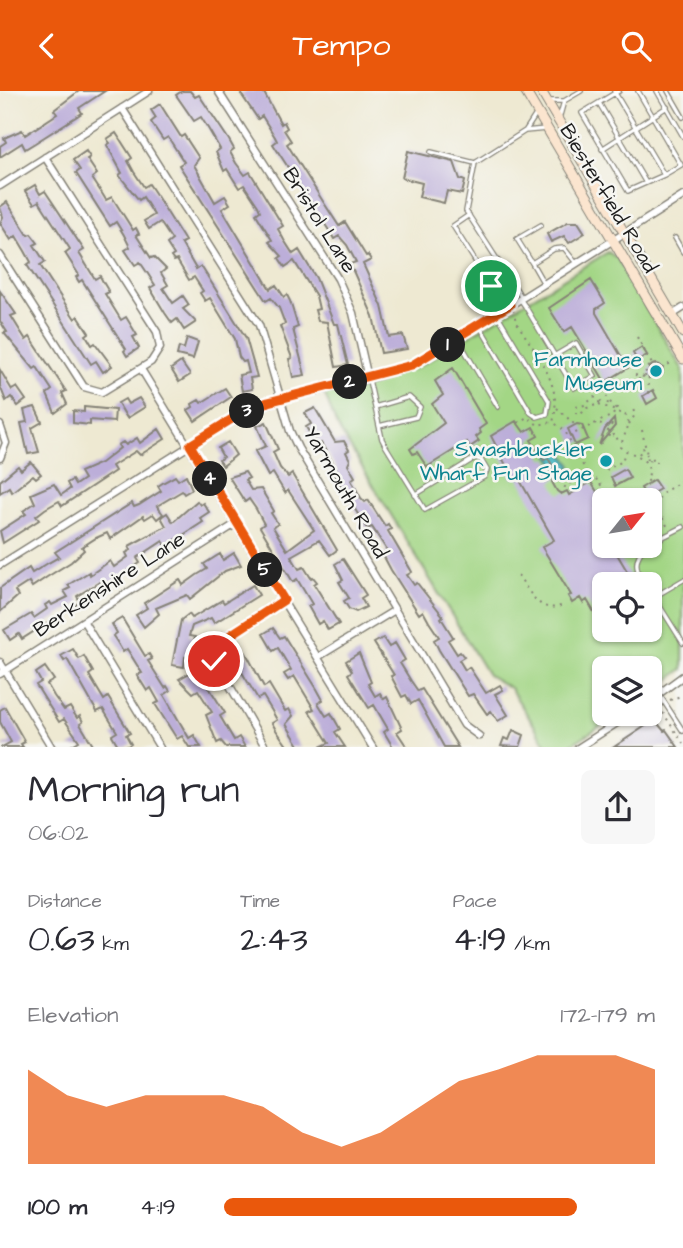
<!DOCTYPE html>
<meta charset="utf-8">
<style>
:root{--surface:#fff;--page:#f7f7f7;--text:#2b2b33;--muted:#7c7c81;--accent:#ea580c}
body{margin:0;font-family:"Architects Daughter",sans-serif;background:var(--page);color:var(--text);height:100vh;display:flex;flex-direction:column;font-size:26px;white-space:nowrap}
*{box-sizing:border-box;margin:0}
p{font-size:23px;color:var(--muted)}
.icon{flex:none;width:38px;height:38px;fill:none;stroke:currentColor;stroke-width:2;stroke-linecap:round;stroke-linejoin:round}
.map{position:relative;height:656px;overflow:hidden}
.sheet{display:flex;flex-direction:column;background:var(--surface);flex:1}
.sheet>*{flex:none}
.needle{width:46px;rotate:60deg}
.buttons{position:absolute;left:592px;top:397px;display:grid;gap:14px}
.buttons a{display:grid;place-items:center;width:70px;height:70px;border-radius:10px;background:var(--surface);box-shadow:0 2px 5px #0004;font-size:35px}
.pin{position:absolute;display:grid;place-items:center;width:60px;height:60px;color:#fff;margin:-30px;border:4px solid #fff;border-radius:50%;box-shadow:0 2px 7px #0007}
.km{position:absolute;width:35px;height:35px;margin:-18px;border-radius:50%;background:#222;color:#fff;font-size:19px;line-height:35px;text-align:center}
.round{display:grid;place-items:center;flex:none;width:74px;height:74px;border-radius:10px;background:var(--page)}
.head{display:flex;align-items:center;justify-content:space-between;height:119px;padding:0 28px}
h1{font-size:38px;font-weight:600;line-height:52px}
.figures{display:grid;grid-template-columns:repeat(3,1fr);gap:10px;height:119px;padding:7px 28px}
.figures div{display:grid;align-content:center}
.figures b{font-size:35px;font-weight:600}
.figures small{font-size:19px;font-weight:400}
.figures p{font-size:19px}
.chart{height:196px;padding:14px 28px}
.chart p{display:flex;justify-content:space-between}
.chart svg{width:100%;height:126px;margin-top:7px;fill:var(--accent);opacity:.7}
ul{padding:0 28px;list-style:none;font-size:23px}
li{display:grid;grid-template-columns:112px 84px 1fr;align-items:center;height:52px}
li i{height:18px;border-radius:9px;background:var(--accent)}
header{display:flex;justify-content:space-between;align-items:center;height:91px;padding:0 28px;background:var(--accent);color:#fff;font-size:32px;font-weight:600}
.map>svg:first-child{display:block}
</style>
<header><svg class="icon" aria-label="back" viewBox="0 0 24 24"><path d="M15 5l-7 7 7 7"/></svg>Tempo<svg class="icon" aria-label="search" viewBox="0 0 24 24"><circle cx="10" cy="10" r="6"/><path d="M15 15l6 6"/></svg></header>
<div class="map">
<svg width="683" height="657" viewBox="0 0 683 657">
<rect width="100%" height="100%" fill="#f6f6f2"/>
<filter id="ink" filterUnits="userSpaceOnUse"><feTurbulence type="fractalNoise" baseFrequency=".0143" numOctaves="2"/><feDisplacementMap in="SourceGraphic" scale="14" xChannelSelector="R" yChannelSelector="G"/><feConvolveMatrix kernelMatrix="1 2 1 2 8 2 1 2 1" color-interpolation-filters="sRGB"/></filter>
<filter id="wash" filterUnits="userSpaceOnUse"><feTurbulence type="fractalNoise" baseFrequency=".00686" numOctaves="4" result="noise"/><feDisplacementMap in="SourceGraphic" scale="28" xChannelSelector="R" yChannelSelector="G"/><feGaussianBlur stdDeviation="1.57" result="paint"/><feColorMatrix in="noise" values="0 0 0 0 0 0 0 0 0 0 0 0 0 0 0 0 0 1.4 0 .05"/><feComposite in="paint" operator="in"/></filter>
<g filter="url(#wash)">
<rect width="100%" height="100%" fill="#eee9d2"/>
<!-- green -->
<path fill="#a3d685" stroke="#607950" stroke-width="2" fill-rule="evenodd" d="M 608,161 L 617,167 L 683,279 L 683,578 L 649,603 L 649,578 L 604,578 L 604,623 L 620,623 L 567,656 L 548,656 L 510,597 L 488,584 L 336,333 L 324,301 L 416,277 ZM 604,410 L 649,410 L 649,455 L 604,455 ZM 604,494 L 649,494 L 649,539 L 604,539 Z"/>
<!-- water -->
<path fill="#4ab8c4" stroke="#336a70" stroke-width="2" d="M 558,355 L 572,375 L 561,382 L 548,361 Z"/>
<g id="blocks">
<!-- building -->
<path fill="#bcaed9" d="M 79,0 L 105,0 L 79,17 L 82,22 L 35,52 L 25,58 L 22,52 L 0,66 L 0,55 L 6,51 L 4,47 L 22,39 L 25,44 L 57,23 L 54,19 Z
M 182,0 L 190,0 L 195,6 L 199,4 L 229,49 L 234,58 L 230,61 L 236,72 L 245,84 L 250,81 L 283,135 L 278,138 L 284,149 L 293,163 L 299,159 L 316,187 L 334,233 L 338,233 L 348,274 L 336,276 L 327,231 L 318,230 L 315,219 L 319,218 L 316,205 L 294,170 L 285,176 L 279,167 L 282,165 L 269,151 L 272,149 L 256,123 L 260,120 L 258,115 L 244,94 L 239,97 L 227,78 L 224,80 L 216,61 L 220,58 L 209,39 L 201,26 L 194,30 L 176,4 Z
M 246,0 L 263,0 L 281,33 L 284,31 L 287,37 L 284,39 L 291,50 L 287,53 L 324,112 L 339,135 L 345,131 L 366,165 L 368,164 L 371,169 L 363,173 L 382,215 L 389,246 L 403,244 L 407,258 L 381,262 L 373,225 L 350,173 L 356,171 L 347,154 L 339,145 L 334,148 L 330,141 L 273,53 L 277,50 L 275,46 L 262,25 L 258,28 L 241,3 Z
M 160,13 L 181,46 L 184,44 L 199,67 L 194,74 L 215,111 L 225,105 L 230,113 L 222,118 L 270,198 L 276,194 L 284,206 L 287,204 L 290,210 L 298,236 L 293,238 L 305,284 L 293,286 L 289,268 L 292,267 L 280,235 L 285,233 L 279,217 L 271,207 L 266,210 L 179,74 L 184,71 L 175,57 L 168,46 L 163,49 L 151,31 L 156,27 L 151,19 Z
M 116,42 L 132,67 L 128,70 L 134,81 L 144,96 L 149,93 L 155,102 L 185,150 L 181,152 L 196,178 L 201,175 L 246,247 L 257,286 L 250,287 L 252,298 L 242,300 L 239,284 L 249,282 L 246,270 L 243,271 L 239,266 L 235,248 L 210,207 L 205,210 L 200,202 L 203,200 L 194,186 L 189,189 L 177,169 L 174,170 L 171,166 L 174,164 L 167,153 L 172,149 L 160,131 L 149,138 L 144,130 L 154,124 L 143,106 L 139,109 L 119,84 L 122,82 L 107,54 L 110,52 L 107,48 Z
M 86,60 L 90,66 L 87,68 L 97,83 L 92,87 L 103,104 L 106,109 L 112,106 L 133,139 L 136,137 L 139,143 L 136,144 L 151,167 L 154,166 L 166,178 L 161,182 L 168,194 L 163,197 L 173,212 L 183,205 L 189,214 L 183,218 L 196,231 L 184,239 L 177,228 L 172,232 L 165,222 L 150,197 L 155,194 L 148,183 L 140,171 L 135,174 L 125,159 L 130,156 L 124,144 L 116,131 L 110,135 L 76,82 L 80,79 L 73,69 Z
M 408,60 L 454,71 L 460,88 L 465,90 L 462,103 L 447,100 L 444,112 L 419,106 L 422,92 L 402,87 Z
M 35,94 L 40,103 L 45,100 L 53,112 L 84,159 L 79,162 L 95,188 L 100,185 L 103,191 L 109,201 L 105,203 L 121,229 L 126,226 L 137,244 L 133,246 L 139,257 L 127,265 L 124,260 L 126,258 L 82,189 L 79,191 L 76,186 L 79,184 L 65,162 L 70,158 L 39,110 L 34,113 L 25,100 Z
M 7,111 L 28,144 L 31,143 L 38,152 L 34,154 L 45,171 L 40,174 L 75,228 L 78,225 L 89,242 L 86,244 L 92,254 L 95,252 L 112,275 L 103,281 L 96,270 L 91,273 L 27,174 L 31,171 L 25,160 L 16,145 L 11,149 L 0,132 L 3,126 L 0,116 Z
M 568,131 L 578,131 L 585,142 L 569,152 L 564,145 L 551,151 L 547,143 Z
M 591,189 L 605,212 L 596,218 L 596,222 L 628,277 L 605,291 L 572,236 L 564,241 L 549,217 Z
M 0,200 L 16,223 L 11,225 L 19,238 L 26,249 L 30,246 L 66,300 L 62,302 L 67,313 L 55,322 L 47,303 L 52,299 L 37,276 L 34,278 L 4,242 L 7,241 L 0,230 Z
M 187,247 L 198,251 L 193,268 L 177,264 L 179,256 L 184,258 Z
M 642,256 L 647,264 L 637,270 L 633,262 Z
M 181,271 L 190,284 L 179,291 L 171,278 Z
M649 280a7 7 0 1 1 14 0a7 7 0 1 1-14 0Z
M 453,277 L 486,333 L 479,338 L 481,342 L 476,346 L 479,350 L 470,356 L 467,351 L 427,376 L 417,361 L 413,363 L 410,358 L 444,332 L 432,313 L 443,304 L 435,290 Z
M 0,279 L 12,299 L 17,296 L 26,309 L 18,315 L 11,306 L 6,310 L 0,295 Z
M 225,297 L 231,306 L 195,330 L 188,319 L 193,316 L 192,313 L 199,309 L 201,312 Z
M 653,299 L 657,307 L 647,313 L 643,305 Z
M 139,307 L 145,316 L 127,327 L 118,312 L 125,308 L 128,313 Z
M 35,316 L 42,331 L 32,337 L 39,361 L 28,363 L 21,332 L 27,331 L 24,319 Z
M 84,316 L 115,319 L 114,331 L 90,329 L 90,334 L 73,332 L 73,320 L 84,321 Z
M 315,317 L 335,351 L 344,350 L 349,359 L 346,361 L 350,369 L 348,374 L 355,386 L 351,389 L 361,407 L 365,411 L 368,409 L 385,435 L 388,433 L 391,438 L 388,440 L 412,481 L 407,484 L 414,494 L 417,492 L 443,525 L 441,527 L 453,546 L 448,549 L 457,563 L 460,561 L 464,566 L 459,569 L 465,579 L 469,576 L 486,602 L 500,594 L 503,599 L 495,603 L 508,624 L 498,630 L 491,620 L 487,623 L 473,603 L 468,605 L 439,559 L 434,549 L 439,546 L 429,531 L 423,520 L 419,523 L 391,479 L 383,464 L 388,461 L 372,436 L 367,438 L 333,382 L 337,379 L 321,352 L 317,354 L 306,336 L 311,333 L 305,322 Z
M 614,328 L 615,335 L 599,354 L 605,338 Z
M 516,330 L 524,341 L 533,336 L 538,345 L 531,349 L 544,369 L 548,367 L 559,386 L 552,391 L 557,400 L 561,403 L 567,400 L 569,404 L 591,391 L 604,412 L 597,416 L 604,427 L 604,455 L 619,455 L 617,463 L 633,490 L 627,494 L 604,494 L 604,514 L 594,521 L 587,509 L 583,512 L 580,507 L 572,512 L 568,505 L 571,504 L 542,456 L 554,449 L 518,386 L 513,388 L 491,345 Z
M 266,331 L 278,358 L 273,361 L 280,377 L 288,386 L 292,383 L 337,459 L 330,464 L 319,449 L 291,465 L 299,478 L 304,476 L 311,487 L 313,486 L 317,491 L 314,493 L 339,533 L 328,539 L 323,530 L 318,533 L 308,515 L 312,513 L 297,488 L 293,491 L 260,436 L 264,433 L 256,418 L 249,408 L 245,411 L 229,386 L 245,381 L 249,387 L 245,389 L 251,399 L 261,398 L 274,420 L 271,422 L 278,433 L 273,436 L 287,459 L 314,439 L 288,399 L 285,402 L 273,382 L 268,385 L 255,360 L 266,355 L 257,335 Z
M 577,333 L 582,334 L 588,348 L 575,354 L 568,338 Z
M 159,338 L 165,348 L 140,364 L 136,360 L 112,375 L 115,380 L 62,415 L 59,410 L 45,418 L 36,425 L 39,429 L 3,452 L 0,440 L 26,423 L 23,420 L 35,412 L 31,403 L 54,393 L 61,404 L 70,398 L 67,392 L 72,389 L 75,394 L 84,388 L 80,381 L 101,372 L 120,357 L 118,354 L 123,351 L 126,354 L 137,347 L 140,352 Z
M 228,351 L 236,364 L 223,375 L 219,369 L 223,366 L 218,357 Z
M 31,371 L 41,383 L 36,387 L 33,384 L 12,401 L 9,396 L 0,402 L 0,390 L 18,375 L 21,379 Z
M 625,378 L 630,387 L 615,395 L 611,386 Z
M 186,384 L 192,398 L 184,403 L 182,400 L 157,415 L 163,423 L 157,428 L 153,423 L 145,428 L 143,425 L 110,448 L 107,442 L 96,447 L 82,456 L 84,459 L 71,471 L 47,486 L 32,496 L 29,491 L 15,500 L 18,505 L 0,521 L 0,497 L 29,477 L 32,482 L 48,472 L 59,466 L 55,461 L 132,412 L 134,416 L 139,414 L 161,400 L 158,395 L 164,391 L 175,385 L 178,389 Z
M 654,389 L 660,398 L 646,406 L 641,397 Z
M 197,410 L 200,414 L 203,412 L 209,421 L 200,427 L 203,431 L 166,455 L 163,450 L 137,467 L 140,472 L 105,495 L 101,490 L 77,505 L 80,511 L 22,548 L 19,543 L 10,549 L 4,539 L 31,523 L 34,527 L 47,518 L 45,514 L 50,511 L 52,514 L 68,506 L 64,500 L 70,497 L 68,494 L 89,481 L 90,484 L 110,470 L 114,476 L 128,466 L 126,462 L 131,459 L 129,455 L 166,435 L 161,426 L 167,422 L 173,431 Z
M 234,462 L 241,474 L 225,480 L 190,508 L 187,504 L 156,517 L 159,523 L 144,536 L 136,524 L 147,517 L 144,512 L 180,489 L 183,494 L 197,484 L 207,478 L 204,473 L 220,463 L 223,469 Z
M 343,468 L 366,504 L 361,507 L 366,516 L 356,521 L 349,518 L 344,510 L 349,507 L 339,491 L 343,489 L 335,473 Z
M 253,494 L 259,504 L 214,532 L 211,527 L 192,535 L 189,545 L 195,546 L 191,567 L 185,566 L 184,576 L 172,574 L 181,529 L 189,523 L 192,527 L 222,509 L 224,512 Z
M 122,527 L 145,565 L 149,563 L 152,568 L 148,570 L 165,597 L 167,595 L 170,600 L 164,604 L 189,647 L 194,644 L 201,656 L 189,656 L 182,645 L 177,648 L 155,613 L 159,611 L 151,597 L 147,600 L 137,584 L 142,582 L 127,558 L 123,561 L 117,551 L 113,545 L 117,542 L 112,533 Z
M 273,537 L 280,547 L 284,545 L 317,598 L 323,609 L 318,612 L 326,625 L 331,622 L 340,638 L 335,641 L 345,656 L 320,656 L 329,652 L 309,620 L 314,618 L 294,585 L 288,589 L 284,583 L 291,579 L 278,557 L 273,560 L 263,543 Z
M 383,547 L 389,556 L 395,552 L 405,569 L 400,572 L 411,590 L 418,600 L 422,598 L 458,656 L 444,656 L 418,609 L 411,613 L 406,604 L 402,606 L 391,585 L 394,584 L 374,552 Z
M 73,558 L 79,568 L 84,565 L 93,581 L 89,584 L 104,609 L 108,606 L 130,642 L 126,644 L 131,653 L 126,656 L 119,656 L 112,644 L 117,641 L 103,618 L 97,621 L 67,568 L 64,570 L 61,565 Z
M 240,558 L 243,564 L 246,562 L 264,596 L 269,593 L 285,620 L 289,618 L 293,625 L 286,633 L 300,656 L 288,656 L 276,639 L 272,632 L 277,629 L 272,620 L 263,605 L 258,608 L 231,563 Z
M 359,562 L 371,591 L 368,593 L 375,605 L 380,602 L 384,608 L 387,606 L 402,638 L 397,641 L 407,656 L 393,656 L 384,641 L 388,638 L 374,614 L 369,617 L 348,583 L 352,580 L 346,570 Z
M 45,576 L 54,589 L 47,593 L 54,605 L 64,619 L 70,616 L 77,627 L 80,625 L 83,631 L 80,633 L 94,656 L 69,656 L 79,650 L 64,628 L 59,631 L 36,594 L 41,591 L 36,582 Z
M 193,580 L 199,590 L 203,587 L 225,622 L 220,625 L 234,649 L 239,646 L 245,656 L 226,656 L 221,650 L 217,652 L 206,624 L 212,621 L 198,599 L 193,602 L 179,588 Z
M 5,616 L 25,651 L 21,653 L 23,656 L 2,656 L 11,651 L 0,631 L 0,619 Z
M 650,632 L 659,634 L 664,640 L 666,639 L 678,656 L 614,656 Z
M 513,639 L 524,644 L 520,656 L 501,655 L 504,647 L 509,649 Z"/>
</g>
</g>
<g filter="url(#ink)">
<use href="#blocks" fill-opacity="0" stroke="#858277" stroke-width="2"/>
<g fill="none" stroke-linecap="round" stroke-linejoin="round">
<!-- lane casing -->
<g stroke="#858277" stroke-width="6">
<path id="lane" d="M 614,0 L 615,2 L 664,84 L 628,100 L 582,22 L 615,2 L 619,0
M 638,0 L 681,74 L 664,84
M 657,0 L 683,45
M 668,0 L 683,26
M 548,10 L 564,10 L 581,0
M 599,12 L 646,92
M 559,28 L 564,10
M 526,39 L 537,22
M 602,58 L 667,16
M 431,61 L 475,72
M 469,124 L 453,135 L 491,195 L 507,184
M 675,147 L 683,161
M 532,172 L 517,148 L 541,134
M 544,193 L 532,172 L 554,158 L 564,157 L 576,172
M 522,207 L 466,120 L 475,72 L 525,40 L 546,38
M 520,208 L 525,215 L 574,297 L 595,285 L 576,252 L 554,265
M 479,234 L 531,322 L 537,326 L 547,323 L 549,310 L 497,223
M 458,248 L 498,316
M 369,289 L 382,348 L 385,354 L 425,419 L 484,386 L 487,379 L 481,369 L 475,367 L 415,404
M 375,316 L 409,306 L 420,316 L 416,326 L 379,335
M 649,453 L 683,436
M 646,494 C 635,480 632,467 647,455
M 649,498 L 683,552
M 654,506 L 683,489
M 659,603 L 683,640"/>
</g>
<!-- street casing -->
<g stroke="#858277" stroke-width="9">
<path id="street" d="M 218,0 L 338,188 L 353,222 L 368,287
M 122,17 L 259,234 L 290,340 L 298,357 L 464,634 L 479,645
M 0,95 L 149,0
M 0,164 L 84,296 L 102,301 L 151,271 L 160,257 L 157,241 L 45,66
M 672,224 L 683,217
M 141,278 L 373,657
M 0,334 L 6,352 L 0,367
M 0,474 L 240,323 C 299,298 365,295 424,269 L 683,105
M 84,531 L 160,657
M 318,566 L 395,519
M 0,571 L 52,657
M 0,583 L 237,432
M 649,610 L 683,585
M 266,657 L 212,564 L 221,550 L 284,509
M 578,657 L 631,623"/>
</g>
<!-- secondary casing -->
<g stroke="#858277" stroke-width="11">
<path id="secondary" d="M 525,0 L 683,268
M 541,0 L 683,242"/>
</g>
<!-- path -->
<path stroke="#858277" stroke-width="2" stroke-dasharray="2 5" stroke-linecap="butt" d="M 499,195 L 507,208
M 513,219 L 516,230 C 534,261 564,293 553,331 L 565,340 L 588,384 L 599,390 L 608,410
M 637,246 L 653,275
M 640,268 L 647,265
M 662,277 L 671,272
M 635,284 L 644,286
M 632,292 L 649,283
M 606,298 L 607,307 L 617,320
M 648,302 L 649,288 L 645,279 L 652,273
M 594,306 L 599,309 L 599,313 L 587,317 L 581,323 L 576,322 L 576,316 L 585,314 Z
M 600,310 L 611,313
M 599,313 L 627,325 L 629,333 L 620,356 C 630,364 642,362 648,376 C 651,384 646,385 649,393
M 557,317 L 574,333
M 518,332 L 527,326 L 538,334 L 552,331
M 600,333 L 605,338
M 612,333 L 606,343 L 612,347 L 614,343 L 620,352
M 629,333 L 635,324 L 633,318
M 642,339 L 648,369
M 569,345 L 613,324 L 618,314
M 639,363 L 643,357 L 647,364
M 649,369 L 657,371 L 655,367 L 652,368
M 606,379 L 621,371 L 626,361
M 561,403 L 566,394 L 587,385
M 649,414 L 655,414 L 669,438
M 655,414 L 664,401 L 683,389
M 518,484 C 530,501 540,526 565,513
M 670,609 L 683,604
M 659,616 L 683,652"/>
<!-- lane -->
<use href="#lane" stroke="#fff" stroke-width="3.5"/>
<!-- street -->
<use href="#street" stroke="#fff" stroke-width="6"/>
<!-- secondary -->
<use href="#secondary" stroke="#fbe5cf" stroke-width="9"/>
</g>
</g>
<g fill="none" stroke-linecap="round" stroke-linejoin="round" filter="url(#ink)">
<!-- route casing -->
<g stroke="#fff" stroke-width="14">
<path id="route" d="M 214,570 L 215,554 L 284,509 L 190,354 L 240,323 L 268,311 L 412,274 L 510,214 L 496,191 L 491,195"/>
</g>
<!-- route -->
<use href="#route" stroke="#ea580c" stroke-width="9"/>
</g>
<!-- markers -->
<g fill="#0f9aa8" stroke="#f6f6f2" stroke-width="2.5">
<circle cx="656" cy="280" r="7"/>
<circle cx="606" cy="370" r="7"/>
</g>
<g text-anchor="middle" stroke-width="5" stroke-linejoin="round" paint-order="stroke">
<!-- street labels -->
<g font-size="21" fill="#1c1c1c" stroke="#f6f6f2">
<text transform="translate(609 107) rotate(59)" y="7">Biesterfield Road</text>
<text transform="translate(320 129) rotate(58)" y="7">Bristol Lane</text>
<text transform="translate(346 401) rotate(60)" y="7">Yarmouth Road</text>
<text transform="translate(109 493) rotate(-33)" y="7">Berkenshire Lane</text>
</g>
<!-- culture labels -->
<g font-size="21" fill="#0d838f" stroke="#f6f6f2" text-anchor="end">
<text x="642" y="275">Farmhouse<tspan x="642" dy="24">Museum</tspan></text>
<text x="592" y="365">Swashbuckler<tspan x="592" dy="24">Wharf Fun Stage</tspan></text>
</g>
</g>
</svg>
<div class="buttons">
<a><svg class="needle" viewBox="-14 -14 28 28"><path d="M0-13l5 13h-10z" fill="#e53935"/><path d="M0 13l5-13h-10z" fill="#7c7c81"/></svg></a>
<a><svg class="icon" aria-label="locate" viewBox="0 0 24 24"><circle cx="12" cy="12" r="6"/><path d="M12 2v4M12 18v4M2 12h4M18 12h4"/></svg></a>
<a><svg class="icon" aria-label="layers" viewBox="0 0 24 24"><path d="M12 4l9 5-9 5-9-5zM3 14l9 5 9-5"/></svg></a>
</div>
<div class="pin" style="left:491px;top:195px;background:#1e9e55"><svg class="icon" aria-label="arrive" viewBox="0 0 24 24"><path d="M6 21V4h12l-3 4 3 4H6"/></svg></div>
<div class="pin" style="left:214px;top:570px;background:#d93025"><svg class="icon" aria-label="check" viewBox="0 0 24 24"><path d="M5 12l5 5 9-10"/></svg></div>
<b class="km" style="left:448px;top:254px">1</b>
<b class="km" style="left:350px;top:291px">2</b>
<b class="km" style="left:247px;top:320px">3</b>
<b class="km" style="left:210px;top:388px">4</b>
<b class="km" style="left:265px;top:479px">5</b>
</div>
<section class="sheet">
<div class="head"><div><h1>Morning run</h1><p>06:02</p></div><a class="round"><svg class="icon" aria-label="share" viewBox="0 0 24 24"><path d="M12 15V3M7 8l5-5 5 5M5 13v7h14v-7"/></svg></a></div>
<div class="figures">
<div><p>Distance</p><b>0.63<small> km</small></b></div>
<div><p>Time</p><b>2:43</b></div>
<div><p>Pace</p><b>4:19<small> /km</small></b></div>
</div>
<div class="chart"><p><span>Elevation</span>172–179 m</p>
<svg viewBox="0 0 160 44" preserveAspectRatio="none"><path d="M0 44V11L10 20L20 24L30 20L40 20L50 20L60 24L70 33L80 38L90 33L100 24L110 15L120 11L130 6L140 6L150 6L160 11V44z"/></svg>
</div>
<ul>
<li><b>100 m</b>4:19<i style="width:82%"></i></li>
</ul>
</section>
